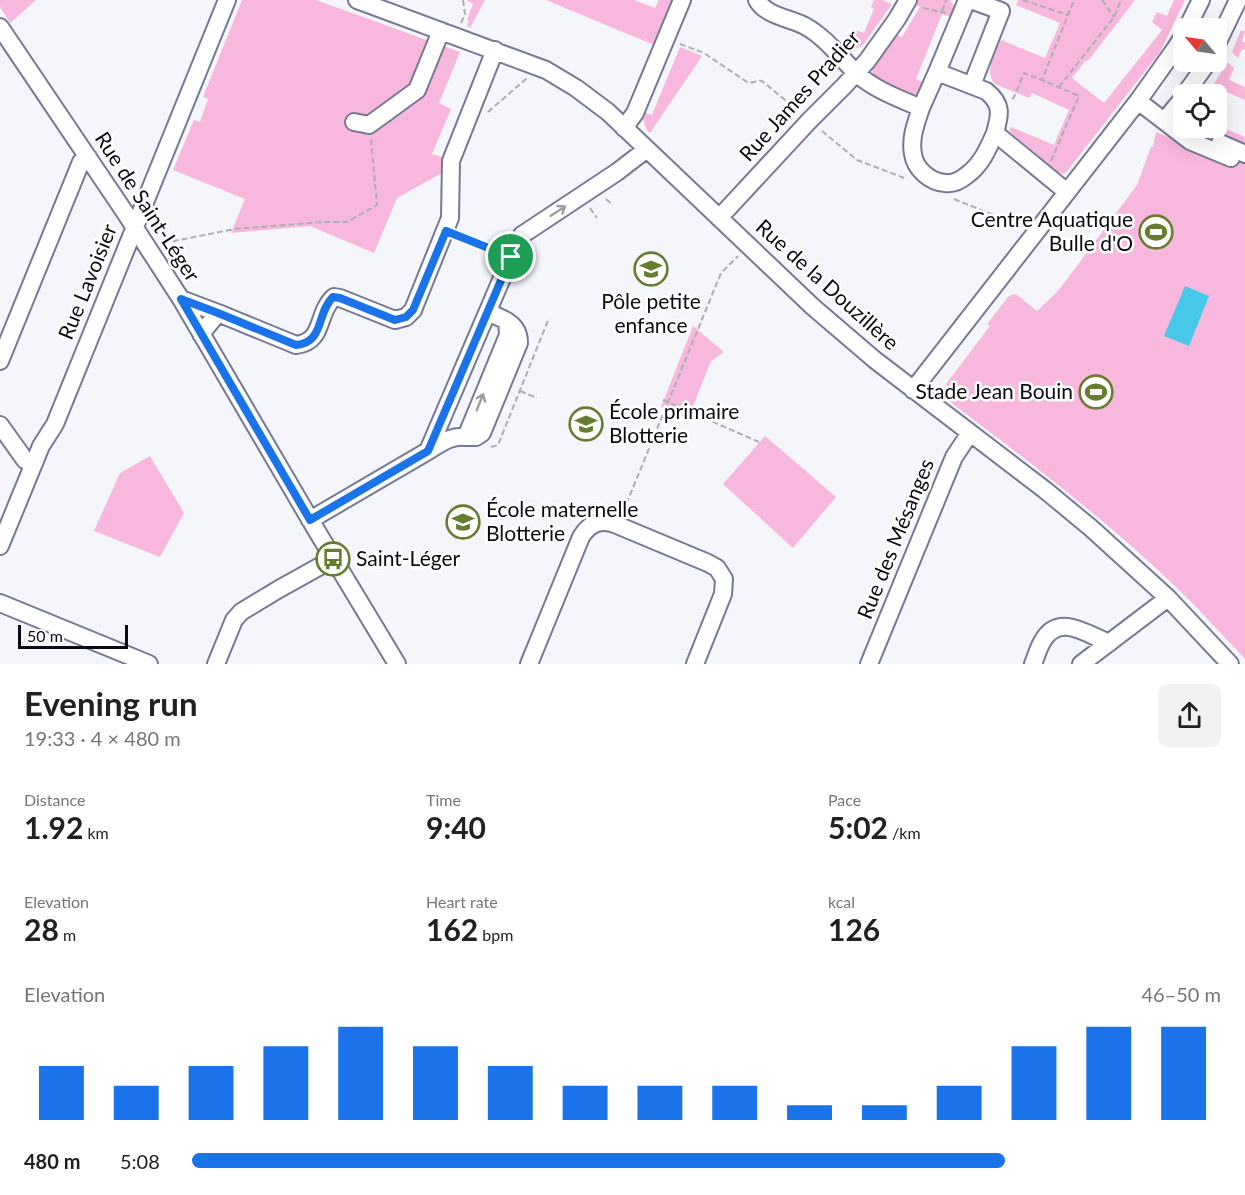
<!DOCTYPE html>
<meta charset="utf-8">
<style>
:root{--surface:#fff;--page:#f2f2f2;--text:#202124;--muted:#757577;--accent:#1a73e8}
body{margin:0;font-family:Lato,sans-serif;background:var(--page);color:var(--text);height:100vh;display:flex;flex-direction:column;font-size:22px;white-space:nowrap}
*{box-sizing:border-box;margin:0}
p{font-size:20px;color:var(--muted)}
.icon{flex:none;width:33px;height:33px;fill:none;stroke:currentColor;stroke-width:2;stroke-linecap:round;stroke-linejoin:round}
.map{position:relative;height:664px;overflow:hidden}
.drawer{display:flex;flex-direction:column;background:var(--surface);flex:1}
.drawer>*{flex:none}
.needle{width:39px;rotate:299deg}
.controls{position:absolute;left:1173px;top:18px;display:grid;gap:12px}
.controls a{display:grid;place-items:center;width:54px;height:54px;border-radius:9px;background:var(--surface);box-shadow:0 6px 24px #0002;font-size:30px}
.scale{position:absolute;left:18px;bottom:15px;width:110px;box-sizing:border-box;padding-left:6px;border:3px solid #0a0a14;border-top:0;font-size:16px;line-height:21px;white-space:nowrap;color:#0a0a14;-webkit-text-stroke:4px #fff;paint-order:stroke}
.pin{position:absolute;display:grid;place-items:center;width:51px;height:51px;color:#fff;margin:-26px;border:3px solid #fff;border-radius:50%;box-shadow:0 2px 6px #0007}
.round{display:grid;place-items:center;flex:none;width:63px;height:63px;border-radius:9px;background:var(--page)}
.summary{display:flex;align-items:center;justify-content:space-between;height:102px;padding:0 24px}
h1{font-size:33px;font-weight:700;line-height:45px}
.metrics{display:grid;grid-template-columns:repeat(3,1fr);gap:9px;height:102px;padding:6px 24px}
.metrics div{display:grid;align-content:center}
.metrics b{font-size:30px;font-weight:700}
.metrics small{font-size:16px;font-weight:400}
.metrics p{font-size:16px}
.chart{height:168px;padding:12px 24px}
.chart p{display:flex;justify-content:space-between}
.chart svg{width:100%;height:108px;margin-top:6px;stroke:var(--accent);stroke-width:6}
ul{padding:0 24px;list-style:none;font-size:20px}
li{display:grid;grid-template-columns:96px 72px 1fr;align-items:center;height:45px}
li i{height:15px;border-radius:8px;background:var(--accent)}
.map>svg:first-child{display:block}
</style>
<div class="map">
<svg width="1245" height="664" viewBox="0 0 1245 664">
<rect width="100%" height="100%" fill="#f5f6fc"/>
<!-- green -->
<path fill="#f8b7dc" d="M 0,0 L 36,0 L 10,23 L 0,7 Z
M 242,0 L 316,0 L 460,52 L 439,103 L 451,109 L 432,154 L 445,158 L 442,173 L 397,198 L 374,253 L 310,226 L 231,233 L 245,199 L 173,170 L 194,120 L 200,122 L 208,99 L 203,97 Z
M 466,0 L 485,0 L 470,28 L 467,26 L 469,21 L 467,20 L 473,4 Z
M 546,0 L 634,0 L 655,8 L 659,0 L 672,0 L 654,45 Z
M 874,0 L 882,0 L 892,4 L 863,45 C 856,50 850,50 844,45 L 855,30 L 864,33 L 874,9 L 871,7 Z
M 915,0 L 950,0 C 955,5 954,11 953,18 L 942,14 L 916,79 L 926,84 L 920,93 L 910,96 L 873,77 L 872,67 L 895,34 L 902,37 L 920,7 L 913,3 Z
M 1018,0 L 1135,0 L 1088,61 L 1086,60 L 1072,78 L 1104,103 L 1162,30 L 1152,22 L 1157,12 L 1167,16 L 1174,0 L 1185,0 L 1160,52 L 1068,170 L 1064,174 L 1058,172 L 1009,131 L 1011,127 L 1054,145 L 1069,110 L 1032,93 L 1029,98 L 995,84 C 983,72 996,53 1001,40 L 1045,58 L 1060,23 L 1016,5 Z
M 1241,30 L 1245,31 L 1242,41 L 1245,43 L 1245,50 L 1242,49 L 1238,58 L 1232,52 Z
M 680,47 L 702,56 L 650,133 L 647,131 L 643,119 L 646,113 L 652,115 Z
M 1227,62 L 1234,68 L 1229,80 L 1245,87 L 1245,100 L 1224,91 L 1219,103 L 1217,101 L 1216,94 L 1208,94 Z
M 1183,110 L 1184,128 L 1216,128 L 1217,125 L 1245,137 L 1245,659 C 1223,636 1202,612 1179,590 C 1108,521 1028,461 949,401 L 946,384 L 990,326 L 987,324 L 1008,297 L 1013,294 L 1017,295 L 1037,311 L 1056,293 L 1065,282 L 1137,185 L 1151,147 L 1153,147 L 1156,132 L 1176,140 L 1175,134 L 1183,120 L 1174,116 Z
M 693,326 L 724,352 L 711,361 L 688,419 L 661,407 Z
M 765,436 L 836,497 L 793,548 L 723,484 Z
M 150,456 L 184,513 L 160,557 L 94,531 L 120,473 Z"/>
<!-- water -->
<path fill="#47c8e8" d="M 1185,286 L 1209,296 L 1189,346 L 1164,336 Z"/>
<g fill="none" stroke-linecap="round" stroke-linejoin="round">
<!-- minor casing -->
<g stroke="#767994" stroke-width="20">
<path id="minor" d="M 357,0 L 546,70 L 576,88 L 608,112 L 813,307 L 875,360 L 1045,490 L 1091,528 L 1168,598 L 1230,664
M 757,0 C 766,16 790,18 805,26 C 825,37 840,57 856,73 C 875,90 898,98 921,108 C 916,123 910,138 913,154 C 915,169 930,182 945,183 C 953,184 961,180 967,175 C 981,165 988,149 995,133 L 1067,192
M 971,0 L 1001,11 L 972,85
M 0,27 L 124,211 L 181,299 L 315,528 L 397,664
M 1187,28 L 1201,0
M 1216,46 L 1238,0
M 937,72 L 967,0
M 1185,94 L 1208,62
M 1138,101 L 1164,121 L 1184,97
M 921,108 L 937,72 L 986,91 C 1003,104 1000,115 995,133
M 1164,121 L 1190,141 L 1231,158
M 354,122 L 369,125 L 417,90 L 441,31
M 624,128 L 635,113 L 682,0
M 1220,143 L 1245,154
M 719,218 L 809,121 L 844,86 L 867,61 L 897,19 L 908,0
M 181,299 L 218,313 L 201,334
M 218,313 L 296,345 C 325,342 316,313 334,297 L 340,298 L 395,320 L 406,317 L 413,310 L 450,218 L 451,161 L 495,50
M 0,361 L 81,162 L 88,157
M 913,390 L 1138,101 L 1175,49 L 1184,35
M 0,425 L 25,460 L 33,463
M 466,437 L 476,437 L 482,433 L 519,343 C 519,334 516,327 508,322
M 428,451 C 440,444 451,435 466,437 L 508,335 L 507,321 L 488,312
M 310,520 L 428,451 L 517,243 L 522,235 L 617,172 L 647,149
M 0,546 L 41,446 L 55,424 L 227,0
M 0,603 L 149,664
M 216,664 L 234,620 L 241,612 L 279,589 L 333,559
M 529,664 L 581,537 C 590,522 602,519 617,525 L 708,563 L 717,568 L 724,579 L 723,594 L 695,664
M 869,664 L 954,457 L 970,433
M 1033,664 C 1036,657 1038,649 1042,642 C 1058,612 1087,634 1109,643
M 1081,664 L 1168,598"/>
</g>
<!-- path -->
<path stroke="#adaeb5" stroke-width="2" stroke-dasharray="6 3" stroke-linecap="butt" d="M 1023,0 L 1068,15
M 1102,0 L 1114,17
M 923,8 L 946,13
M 942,11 L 946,0
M 461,23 L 465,14 L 463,0
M 680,44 L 704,53 L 747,82 C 753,84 756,80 762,81 L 797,110
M 1059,87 L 1114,17 L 1121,0
M 1012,99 L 1014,97 L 1024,73 L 1042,80
M 488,112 L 527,78
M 822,131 L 857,160 L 907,179
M 1051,161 L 1079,96 L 1042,80 L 1074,0
M 606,199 L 613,205
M 954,199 L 1021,226
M 590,208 L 597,218
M 459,237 L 496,251
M 164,243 L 235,229 L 323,222 L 347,222 L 377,205 L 371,139
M 520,391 L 537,398
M 663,400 L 759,442
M 491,447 L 498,445 L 549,318
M 623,512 L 721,273 L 738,256"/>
<!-- minor -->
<use href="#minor" stroke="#fff" stroke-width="16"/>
</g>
<!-- one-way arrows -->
<defs><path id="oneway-shaft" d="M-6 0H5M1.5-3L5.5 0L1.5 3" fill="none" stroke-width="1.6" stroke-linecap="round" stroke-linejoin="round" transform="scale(1.5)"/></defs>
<g stroke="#9d9da1">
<use href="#oneway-shaft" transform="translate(558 211) rotate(-33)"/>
<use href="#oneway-shaft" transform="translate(480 402) rotate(-68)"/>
</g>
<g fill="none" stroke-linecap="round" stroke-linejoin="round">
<!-- route casing -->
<g stroke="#fff" stroke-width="12">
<path id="route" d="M 446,231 L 511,257 L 428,451 L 310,520 L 181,299 L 218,313 L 296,345 C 325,342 316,313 333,297 L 340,298 L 395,320 L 406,317 L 413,310 Z"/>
</g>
<!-- route -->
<use href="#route" stroke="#1a73e8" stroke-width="8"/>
</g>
<!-- icons -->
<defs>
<g id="stadium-ring" transform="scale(1.725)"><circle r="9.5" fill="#fff" stroke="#667c2e" stroke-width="1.5"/><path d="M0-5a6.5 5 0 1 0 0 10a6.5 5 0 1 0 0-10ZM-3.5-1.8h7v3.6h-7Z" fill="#667c2e"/></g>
<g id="school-ring" transform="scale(1.725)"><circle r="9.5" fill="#fff" stroke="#667c2e" stroke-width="1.5"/><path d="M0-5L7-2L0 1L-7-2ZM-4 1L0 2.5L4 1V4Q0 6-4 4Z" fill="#667c2e"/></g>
<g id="bus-ring" transform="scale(1.725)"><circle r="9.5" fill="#fff" stroke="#667c2e" stroke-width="1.5"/><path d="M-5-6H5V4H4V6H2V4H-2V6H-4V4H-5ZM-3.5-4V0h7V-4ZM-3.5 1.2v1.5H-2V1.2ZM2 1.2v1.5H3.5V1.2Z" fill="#667c2e"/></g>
</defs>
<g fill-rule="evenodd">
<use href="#stadium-ring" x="1156" y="232"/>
<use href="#school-ring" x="651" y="269"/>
<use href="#stadium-ring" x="1096" y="392"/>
<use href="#school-ring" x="586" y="424"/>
<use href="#school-ring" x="463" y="522"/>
<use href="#bus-ring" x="333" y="559"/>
</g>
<g text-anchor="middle" stroke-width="5" stroke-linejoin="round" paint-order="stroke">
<!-- street labels -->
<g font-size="21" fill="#0a0a14" stroke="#fff">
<text transform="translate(800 96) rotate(-48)" y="7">Rue James Pradier</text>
<text transform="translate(147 207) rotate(57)" y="7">Rue de Saint-Léger</text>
<text transform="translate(88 282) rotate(-68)" y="7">Rue Lavoisier</text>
<text transform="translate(827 285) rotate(42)" y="7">Rue de la Douzillère</text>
<text transform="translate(896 539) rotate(-68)" y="7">Rue des Mésanges</text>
</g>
<!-- poi labels -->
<g font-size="21" fill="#0a0a14" stroke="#fff" text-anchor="start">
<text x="1133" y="227" text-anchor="end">Centre Aquatique<tspan x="1133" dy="24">Bulle d'O</tspan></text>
<text x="651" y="309" text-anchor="middle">Pôle petite<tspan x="651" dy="24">enfance</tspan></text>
<text x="1073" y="399" text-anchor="end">Stade Jean Bouin</text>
<text x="609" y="419">École primaire<tspan x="609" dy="24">Blotterie</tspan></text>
<text x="486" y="517">École maternelle<tspan x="486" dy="24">Blotterie</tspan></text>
<text x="356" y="566">Saint-Léger</text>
</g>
</g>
</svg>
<div class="controls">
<a><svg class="needle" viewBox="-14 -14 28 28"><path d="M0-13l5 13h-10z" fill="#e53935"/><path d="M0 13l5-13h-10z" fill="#757577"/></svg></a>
<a><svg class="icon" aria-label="locate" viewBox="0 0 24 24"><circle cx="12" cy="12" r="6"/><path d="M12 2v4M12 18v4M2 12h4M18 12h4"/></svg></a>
</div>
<div class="scale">50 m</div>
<div class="pin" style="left:511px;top:257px;background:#1e9e55"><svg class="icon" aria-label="arrive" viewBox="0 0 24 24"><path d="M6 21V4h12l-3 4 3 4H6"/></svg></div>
</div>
<section class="drawer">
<div class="summary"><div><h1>Evening run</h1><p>19:33 · 4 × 480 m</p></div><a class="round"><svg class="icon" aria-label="share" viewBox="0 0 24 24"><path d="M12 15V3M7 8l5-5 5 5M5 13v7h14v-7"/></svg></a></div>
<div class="metrics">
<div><p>Distance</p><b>1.92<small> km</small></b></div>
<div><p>Time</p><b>9:40</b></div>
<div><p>Pace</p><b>5:02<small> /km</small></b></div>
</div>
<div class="metrics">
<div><p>Elevation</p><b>28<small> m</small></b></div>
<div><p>Heart rate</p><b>162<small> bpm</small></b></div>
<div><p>kcal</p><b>126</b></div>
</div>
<div class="chart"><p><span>Elevation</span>46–50 m</p>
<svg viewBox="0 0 160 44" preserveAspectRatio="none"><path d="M5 44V22M15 44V30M25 44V22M35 44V14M45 44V6M55 44V14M65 44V22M75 44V30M85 44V30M95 44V30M105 44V38M115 44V38M125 44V30M135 44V14M145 44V6M155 44V6"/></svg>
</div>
<ul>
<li><b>480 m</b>5:08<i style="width:79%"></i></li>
</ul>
</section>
